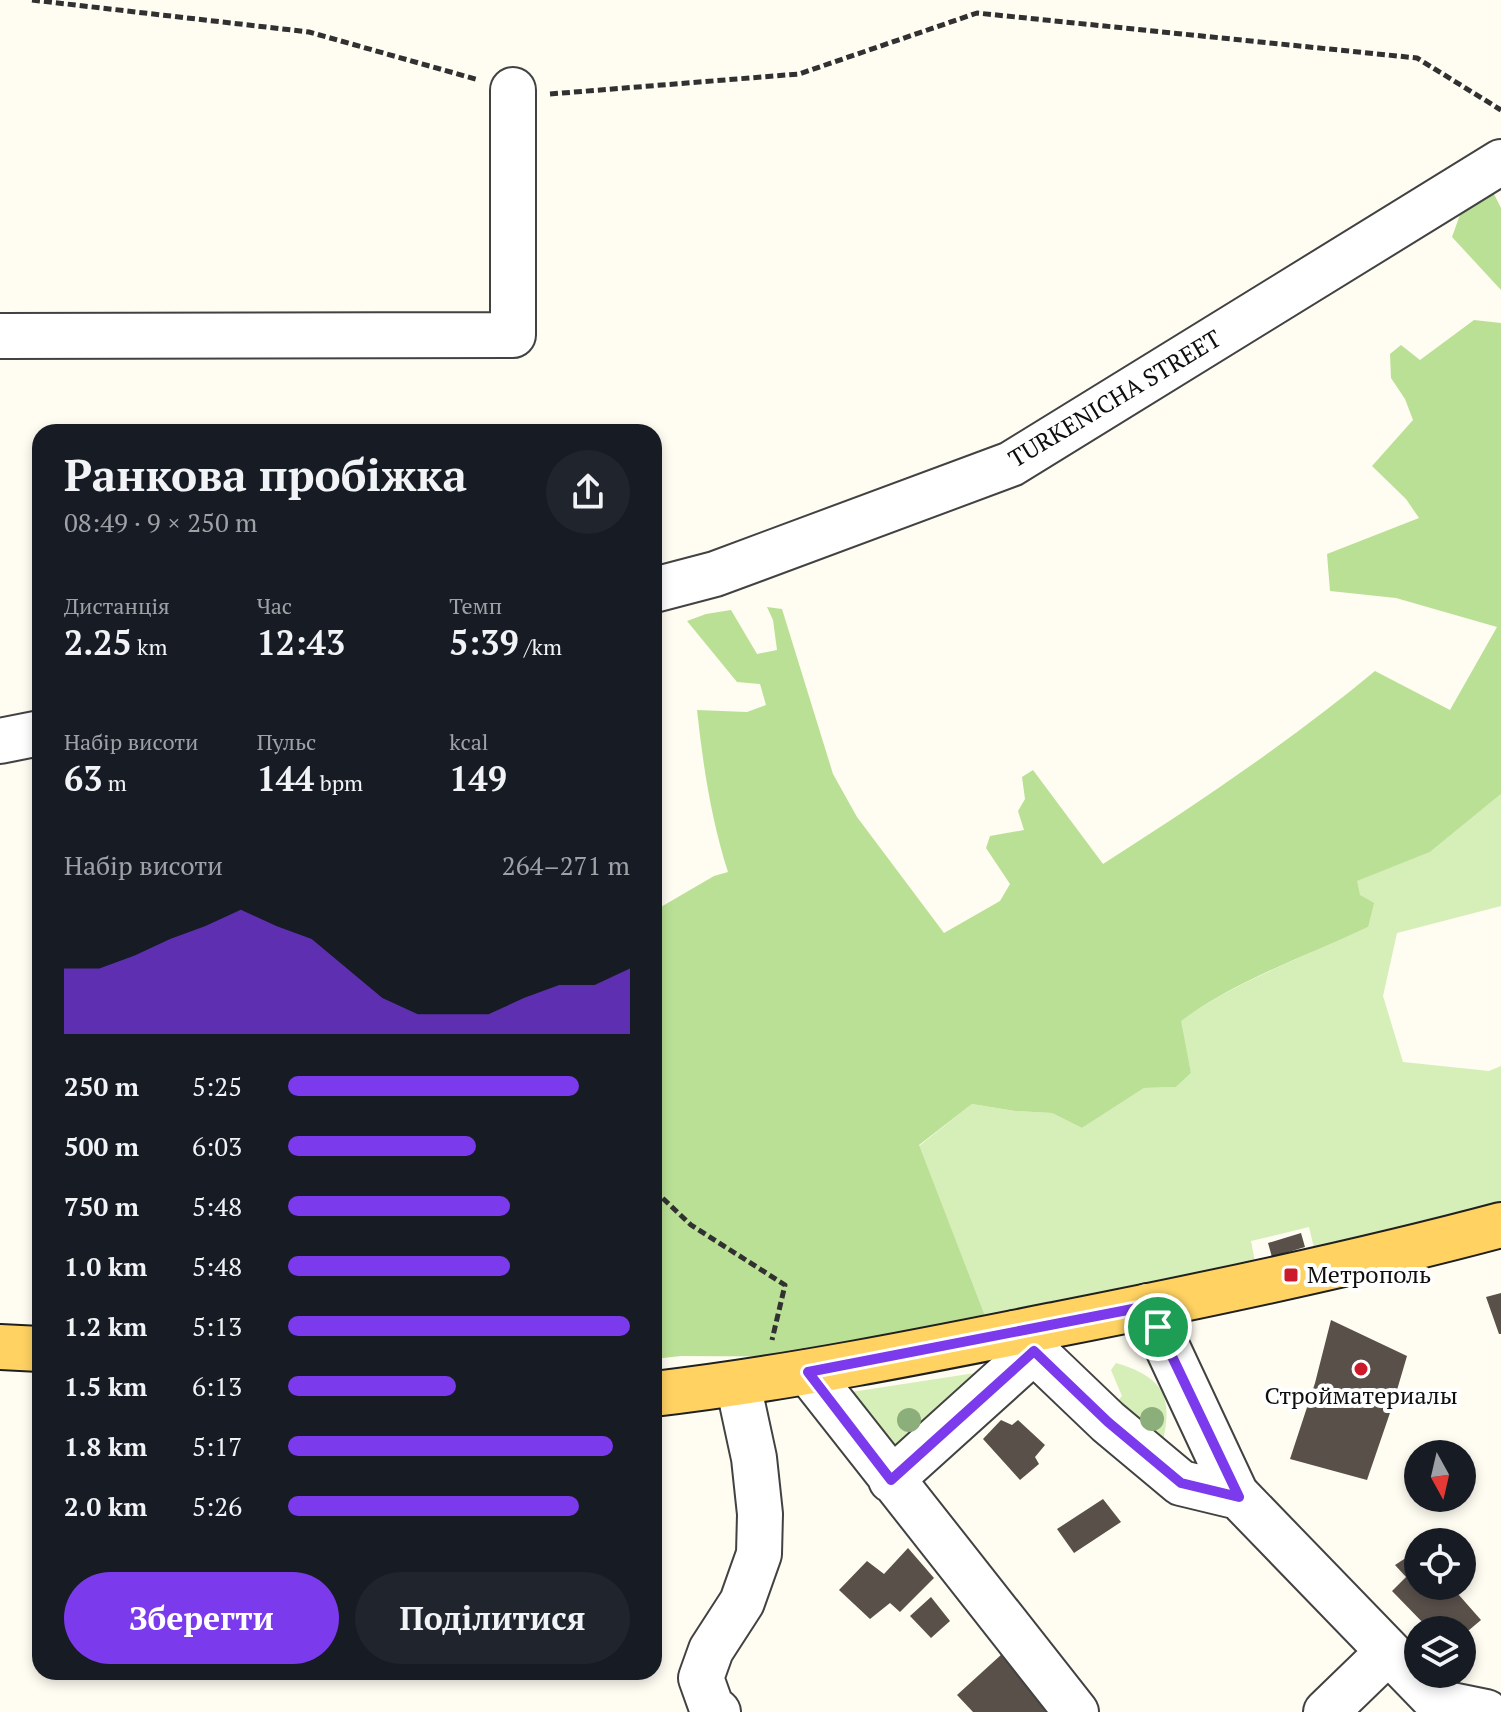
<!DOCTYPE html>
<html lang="uk">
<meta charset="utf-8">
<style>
:root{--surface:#171b24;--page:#20242c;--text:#f1f3f6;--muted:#9ea1a6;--accent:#7c3aed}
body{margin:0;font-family:"PT Serif",serif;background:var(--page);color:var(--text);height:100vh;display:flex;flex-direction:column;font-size:30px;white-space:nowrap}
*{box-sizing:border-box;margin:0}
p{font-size:26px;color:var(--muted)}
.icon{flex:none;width:44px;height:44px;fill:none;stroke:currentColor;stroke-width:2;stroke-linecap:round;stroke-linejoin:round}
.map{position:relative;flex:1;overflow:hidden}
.details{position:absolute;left:32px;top:424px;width:630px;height:1256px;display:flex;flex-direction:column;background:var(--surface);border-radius:24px;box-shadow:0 4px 12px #0003}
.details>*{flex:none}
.needle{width:52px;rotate:172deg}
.tools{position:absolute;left:1404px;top:1440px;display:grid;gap:16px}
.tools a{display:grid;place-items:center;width:72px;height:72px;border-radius:50%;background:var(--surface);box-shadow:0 4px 12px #0003;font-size:40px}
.pin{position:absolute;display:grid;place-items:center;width:68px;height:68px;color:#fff;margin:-34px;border:4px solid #fff;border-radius:50%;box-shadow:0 2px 8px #0007}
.round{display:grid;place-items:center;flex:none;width:84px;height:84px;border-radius:42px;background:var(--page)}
.head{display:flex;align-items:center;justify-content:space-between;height:136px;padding:0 32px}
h1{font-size:44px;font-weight:800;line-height:60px}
.figures{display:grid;grid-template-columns:repeat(3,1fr);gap:12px;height:136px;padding:8px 32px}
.figures div{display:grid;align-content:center}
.figures b{font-size:34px;font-weight:800}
.figures small{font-size:22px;font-weight:400}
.figures p{font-size:22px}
.chart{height:224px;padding:16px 32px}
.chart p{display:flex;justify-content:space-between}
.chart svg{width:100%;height:144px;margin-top:8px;fill:var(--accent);opacity:.7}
.button{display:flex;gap:16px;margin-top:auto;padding:16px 32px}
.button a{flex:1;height:92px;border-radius:48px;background:var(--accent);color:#fff;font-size:32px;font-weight:800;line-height:92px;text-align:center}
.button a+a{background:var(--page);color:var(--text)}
ul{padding:0 32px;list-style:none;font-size:26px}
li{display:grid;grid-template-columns:128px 96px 1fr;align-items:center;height:60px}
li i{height:20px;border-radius:10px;background:var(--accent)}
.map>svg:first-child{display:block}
</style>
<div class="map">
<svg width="1501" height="1712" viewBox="0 0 1501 1712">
<rect width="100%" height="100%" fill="#fffcf2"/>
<!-- green -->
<path fill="#d6eeb7" d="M 1501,794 L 1501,906 L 1397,933 L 1383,996 L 1403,1062 L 1489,1071 L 1501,1066 L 1501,1204 L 1314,1248 L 1309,1227 L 1251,1241 L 1255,1262 L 987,1321 L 919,1146 L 972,1104 L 1015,1111 L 1052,1113 L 1082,1128 L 1144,1088 L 1176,1087 L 1191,1073 L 1180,1021 C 1238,980 1305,957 1368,927 L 1356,881 L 1430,852 Z
M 1116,1363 C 1166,1378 1173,1398 1162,1446 L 1111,1409 L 1122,1396 L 1111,1370 Z
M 995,1370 L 906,1449 L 877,1442 L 838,1394 Z"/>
<!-- forest -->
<path fill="#bae095" d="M 1492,190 L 1501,208 L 1501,290 L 1452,237 L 1461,212 Z
M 1474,320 L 1501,323 L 1501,794 L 1430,852 L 1357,881 L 1360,895 L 1374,903 L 1368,927 C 1305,957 1238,979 1181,1021 L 1191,1073 L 1176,1087 L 1144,1088 L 1082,1128 L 1052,1113 L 1015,1111 L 972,1104 L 919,1145 L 987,1321 L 816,1357 L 681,1356 L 654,1359 L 654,911 L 714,876 L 728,872 C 711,819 703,765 697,710 L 747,712 L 766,705 L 760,684 L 737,682 L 687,621 L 706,614 L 731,610 L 757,654 L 777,650 L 773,620 L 767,607 L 782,609 L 833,774 L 857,817 L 944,933 L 1000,901 L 1010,884 L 986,848 L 990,836 L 1024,830 L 1018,811 L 1025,799 L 1022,777 L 1033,770 L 1103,864 C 1197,804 1289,742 1375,671 L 1450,710 L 1497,627 L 1396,598 L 1330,591 L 1327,554 L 1419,518 L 1406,499 L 1372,466 L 1413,420 L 1405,399 L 1391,378 L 1390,354 L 1401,345 L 1420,360 Z"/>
<!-- building -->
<path fill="#59504a" d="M 1301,1233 L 1305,1247 L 1272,1257 L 1268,1243 Z
M 1501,1293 L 1501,1334 L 1499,1334 L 1486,1297 Z
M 1331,1320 L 1407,1356 L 1392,1407 L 1367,1480 L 1290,1459 L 1315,1383 Z
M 1001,1420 L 1012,1425 L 1018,1420 L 1045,1445 L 1035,1457 L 1039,1464 L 1020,1480 L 983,1439 Z
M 1103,1499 L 1121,1522 L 1074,1553 L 1057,1529 Z
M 908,1548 L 934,1578 L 900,1612 L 890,1603 L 870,1619 L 839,1590 L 867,1561 L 884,1574 Z
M 1418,1550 L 1418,1586 L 1451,1586 L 1481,1620 L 1462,1636 L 1462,1630 L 1430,1630 L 1392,1591 L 1406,1577 L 1395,1565 Z
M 931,1597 L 950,1621 L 931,1638 L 910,1616 Z
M 1002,1654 L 1048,1710 L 1046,1712 L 973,1712 L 957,1695 Z"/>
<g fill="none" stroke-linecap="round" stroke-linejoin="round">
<!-- minor casing -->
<g stroke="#424242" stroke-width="48">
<path id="minor" d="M 0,336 L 513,335 L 513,90
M 654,590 L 715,574 L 1011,464 L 1501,162
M 0,741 L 40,733
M 1148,1306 L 1236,1494 L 1447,1712
M 1015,1333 L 1108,1422 L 1181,1483 L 1239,1497
M 808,1372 L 1076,1712
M 891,1480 L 1034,1351
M 1437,1702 L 1486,1712
M 718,1712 L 711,1706 L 701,1678 L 711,1650 L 742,1602 L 759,1554 L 760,1514 L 754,1458 L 738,1384
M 1326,1712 L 1388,1652"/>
</g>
<!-- major casing -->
<g stroke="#202020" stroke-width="48">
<path id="major" d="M 0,1347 L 40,1349
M 654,1394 C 790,1378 924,1351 1059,1324 C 1207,1295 1355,1264 1501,1225"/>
</g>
<!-- path -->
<path stroke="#313131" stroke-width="5" stroke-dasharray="8 4" stroke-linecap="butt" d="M 32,0 L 309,32 L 479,80
M 550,94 L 799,74 L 977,13 L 1417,58 L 1501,110
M 654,1190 L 691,1225 L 785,1285 L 772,1340"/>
<!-- minor -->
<use href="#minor" stroke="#fff" stroke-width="44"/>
<!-- major -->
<use href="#major" stroke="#ffd262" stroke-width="44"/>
</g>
<!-- trees -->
<g fill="#8cae7b">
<circle cx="1152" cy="1419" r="12"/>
<circle cx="909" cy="1420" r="12"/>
</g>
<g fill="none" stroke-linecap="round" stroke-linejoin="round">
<!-- route casing -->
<g stroke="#fff" stroke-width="16">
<path id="route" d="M 1148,1306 L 1239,1497 L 1181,1483 L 1108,1422 L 1034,1351 L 891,1480 L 808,1372 Z"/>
</g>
<!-- route -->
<use href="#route" stroke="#7c3aed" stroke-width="10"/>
</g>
<!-- markers -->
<g fill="#cc1a2a" stroke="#fff" stroke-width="3">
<rect x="1283" y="1267" width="16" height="16" rx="4"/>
<circle cx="1361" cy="1369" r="8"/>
</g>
<g text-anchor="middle" stroke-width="8" stroke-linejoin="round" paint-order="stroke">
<!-- street labels -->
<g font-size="24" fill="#0f0f0f" stroke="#fff">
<text transform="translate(1115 399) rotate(-31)" y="8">TURKENICHA STREET</text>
</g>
<!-- poi labels -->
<g font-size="24" fill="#0f0f0f" stroke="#fff" text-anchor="start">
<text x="1307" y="1283">Метрополь</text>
<text x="1361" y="1404" text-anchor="middle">Стройматериалы</text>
</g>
</g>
</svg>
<div class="tools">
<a><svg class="needle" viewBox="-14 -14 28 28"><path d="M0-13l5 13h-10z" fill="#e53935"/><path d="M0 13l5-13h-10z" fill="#9ea1a6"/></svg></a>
<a><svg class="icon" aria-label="locate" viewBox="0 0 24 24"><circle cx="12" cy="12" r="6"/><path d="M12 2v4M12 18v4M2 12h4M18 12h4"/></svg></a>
<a><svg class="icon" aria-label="layers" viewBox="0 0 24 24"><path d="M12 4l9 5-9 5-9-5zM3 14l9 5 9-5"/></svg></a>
</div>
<div class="pin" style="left:1158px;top:1327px;background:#1e9e55"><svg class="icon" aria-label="arrive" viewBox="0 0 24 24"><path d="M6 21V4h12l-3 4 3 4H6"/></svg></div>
<section class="details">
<div class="head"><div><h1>Ранкова пробіжка</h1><p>08:49 · 9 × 250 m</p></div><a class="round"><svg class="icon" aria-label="share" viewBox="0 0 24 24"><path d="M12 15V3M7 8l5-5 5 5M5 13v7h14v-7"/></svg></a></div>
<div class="figures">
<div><p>Дистанція</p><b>2.25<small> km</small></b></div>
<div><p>Час</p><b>12:43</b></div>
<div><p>Темп</p><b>5:39<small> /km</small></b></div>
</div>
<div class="figures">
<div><p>Набір висоти</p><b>63<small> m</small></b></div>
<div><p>Пульс</p><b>144<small> bpm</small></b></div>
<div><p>kcal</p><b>149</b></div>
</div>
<div class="chart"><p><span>Набір висоти</span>264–271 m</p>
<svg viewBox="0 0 160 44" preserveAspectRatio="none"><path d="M0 44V24L10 24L20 20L30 15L40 11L50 6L60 11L70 15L80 24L90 33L100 38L110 38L120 38L130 33L140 29L150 29L160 24V44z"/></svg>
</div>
<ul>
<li><b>250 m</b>5:25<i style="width:85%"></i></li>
<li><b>500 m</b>6:03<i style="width:55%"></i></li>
<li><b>750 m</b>5:48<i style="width:65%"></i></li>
<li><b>1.0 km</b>5:48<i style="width:65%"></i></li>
<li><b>1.2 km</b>5:13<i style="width:100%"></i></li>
<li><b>1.5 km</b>6:13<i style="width:49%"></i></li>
<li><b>1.8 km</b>5:17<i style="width:95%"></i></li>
<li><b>2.0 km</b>5:26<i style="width:85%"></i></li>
</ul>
<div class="button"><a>Зберегти</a><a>Поділитися</a></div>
</section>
</div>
